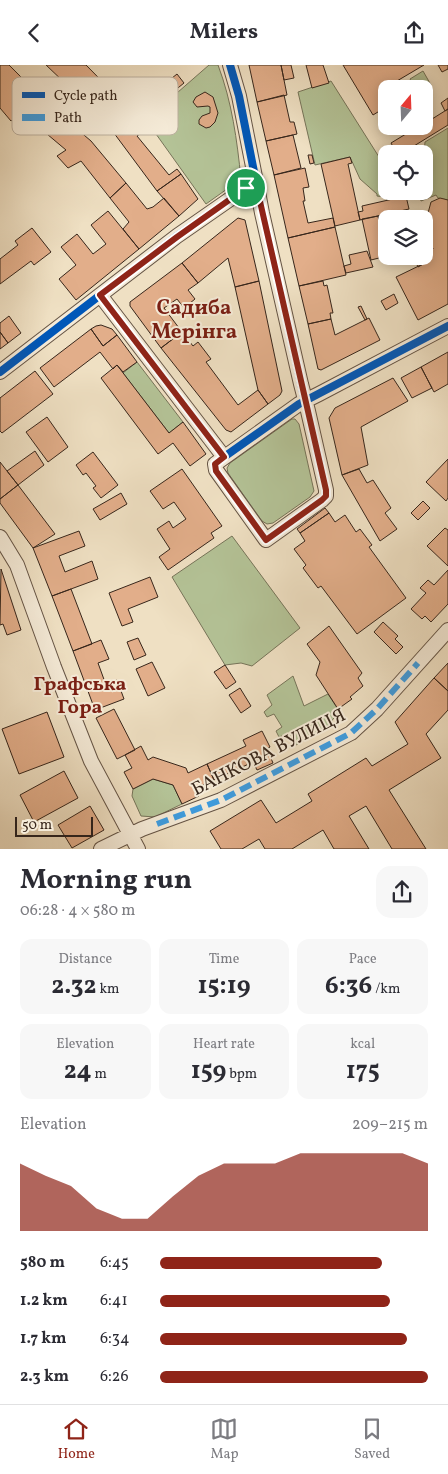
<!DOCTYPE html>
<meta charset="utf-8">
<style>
:root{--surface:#fff;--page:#f7f7f7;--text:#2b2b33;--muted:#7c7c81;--line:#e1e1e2;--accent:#8f2418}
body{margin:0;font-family:Vollkorn,serif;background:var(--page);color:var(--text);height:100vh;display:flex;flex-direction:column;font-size:19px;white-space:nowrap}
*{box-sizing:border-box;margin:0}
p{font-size:16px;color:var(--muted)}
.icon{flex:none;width:28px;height:28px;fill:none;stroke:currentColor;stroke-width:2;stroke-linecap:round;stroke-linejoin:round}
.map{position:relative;height:784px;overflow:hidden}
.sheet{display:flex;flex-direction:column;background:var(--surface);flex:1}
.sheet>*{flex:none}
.needle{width:32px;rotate:19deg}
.fabs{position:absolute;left:378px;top:15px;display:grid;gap:10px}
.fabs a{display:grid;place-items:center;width:55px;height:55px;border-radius:10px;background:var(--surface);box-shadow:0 2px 12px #0003;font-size:25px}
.scale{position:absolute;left:15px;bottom:12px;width:78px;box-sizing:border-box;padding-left:5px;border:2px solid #37261b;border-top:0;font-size:14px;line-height:18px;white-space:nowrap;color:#37261b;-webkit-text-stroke:4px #f5ebd8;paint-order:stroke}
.pin{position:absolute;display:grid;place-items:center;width:42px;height:42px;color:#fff;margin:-21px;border:2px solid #fff;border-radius:50%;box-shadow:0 1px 5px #0007}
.round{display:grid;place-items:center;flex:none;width:52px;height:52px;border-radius:15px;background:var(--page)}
.summary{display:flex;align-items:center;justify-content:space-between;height:85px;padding:0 20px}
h1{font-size:28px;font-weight:700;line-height:38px}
.stats{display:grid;grid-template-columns:repeat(3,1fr);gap:8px;height:85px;padding:5px 20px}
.stats div{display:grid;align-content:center;border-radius:12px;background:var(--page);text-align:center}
.stats b{font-size:25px;font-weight:700}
.stats small{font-size:14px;font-weight:400}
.stats p{font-size:14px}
.chart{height:140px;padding:10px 20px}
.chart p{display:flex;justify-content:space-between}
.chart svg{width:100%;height:90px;margin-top:5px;fill:var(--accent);opacity:.7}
ul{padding:0 20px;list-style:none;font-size:16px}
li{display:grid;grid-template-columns:80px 60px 1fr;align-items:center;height:38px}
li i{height:12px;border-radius:6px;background:var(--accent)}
header{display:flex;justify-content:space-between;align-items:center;height:65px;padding:0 20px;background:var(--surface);font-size:22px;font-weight:700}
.tab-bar{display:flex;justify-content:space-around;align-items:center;height:70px;border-top:1px solid var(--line);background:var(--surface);font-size:14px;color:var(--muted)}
.tab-bar a{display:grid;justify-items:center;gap:2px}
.tab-bar .selected{color:var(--accent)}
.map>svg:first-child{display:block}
</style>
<header><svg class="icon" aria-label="back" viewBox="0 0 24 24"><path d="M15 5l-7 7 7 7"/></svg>Milers<svg class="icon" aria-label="share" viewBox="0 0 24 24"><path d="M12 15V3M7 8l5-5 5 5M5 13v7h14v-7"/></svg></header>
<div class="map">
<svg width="448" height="784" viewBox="0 0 448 784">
<rect width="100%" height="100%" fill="#efe0c3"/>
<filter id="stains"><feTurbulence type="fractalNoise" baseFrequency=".004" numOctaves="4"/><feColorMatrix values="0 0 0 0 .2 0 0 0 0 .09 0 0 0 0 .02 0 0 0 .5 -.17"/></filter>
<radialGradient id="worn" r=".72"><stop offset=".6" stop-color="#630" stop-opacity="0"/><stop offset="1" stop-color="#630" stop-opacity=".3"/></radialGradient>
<!-- green -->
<path fill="#b4c397" stroke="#767459" d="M 209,0 L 218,0 C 232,37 237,75 241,114 L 206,139 L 146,55 Z
M 423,6 L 431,20 L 424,24 L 416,24 L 410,14 Z
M 331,16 L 386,103 L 386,126 L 394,126 L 391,134 L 387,135 L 385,132 L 377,131 L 377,129 L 360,114 L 350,92 L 315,100 L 298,27 Z
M 448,63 L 448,135 L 438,133 L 436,130 L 421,136 L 419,126 L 424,126 L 424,89 L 425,77 Z
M 137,297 L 183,357 L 169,368 L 123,308 Z
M 292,354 L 295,354 L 299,359 L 314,426 L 310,432 L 273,458 L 267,459 L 262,456 L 228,408 L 227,403 L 230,398 Z
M 232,471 L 300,563 L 252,601 L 241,598 L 225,600 L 172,512 Z
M 293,611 L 304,641 L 328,629 L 339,646 L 328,661 L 296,680 L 287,669 L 279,672 L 276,666 L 282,662 L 274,649 L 267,652 L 264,647 L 272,640 L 267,630 Z
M 153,714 L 173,720 L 182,739 L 155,752 L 141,751 L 132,731 L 133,724 Z"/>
<!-- building -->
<path fill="#e2ae8a" stroke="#37261b" d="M 0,0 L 9,0 L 51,42 L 91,76 L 126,118 L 110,133 L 81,96 L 68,103 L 57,91 L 66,85 L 22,48 L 11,56 L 0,43 Z
M 46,0 L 86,0 L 148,63 L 137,71 L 169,110 L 177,104 L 181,109 L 157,126 L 105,56 Z
M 249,0 L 281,0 L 287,30 L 257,37 Z
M 281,0 L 291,0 L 294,13 L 284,15 Z
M 306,0 L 323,0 L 329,18 L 312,23 Z
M 343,0 L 424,0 L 380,26 L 386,37 L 386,42 L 373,50 Z
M 438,0 L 448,0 L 448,4 L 442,7 Z
M 177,9 L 184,18 L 152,44 L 145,35 Z
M 205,27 L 213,32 L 218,48 L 215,57 L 210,62 L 206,63 L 199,59 L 199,55 L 202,51 L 210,48 L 210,42 L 208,41 L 197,42 L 193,37 L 196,32 Z
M 284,30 L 290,57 L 294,57 L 297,69 L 266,76 L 257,37 Z
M 448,33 L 448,44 L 445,46 L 441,38 Z
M 448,44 L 448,60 L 401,89 L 397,89 L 391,78 L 419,61 L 424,61 L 424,59 Z
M 293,70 L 301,103 L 274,110 L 266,76 Z
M 308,90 L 312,90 L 314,98 L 310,99 Z
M 350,92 L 352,98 L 348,99 L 360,155 L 335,161 L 321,99 Z
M 305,103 L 309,122 L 303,123 L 305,136 L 303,136 L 308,158 L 333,153 L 335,162 L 288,173 L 274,110 Z
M 181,109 L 198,134 L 179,151 L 157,126 Z
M 126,118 L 147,144 L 153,142 L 164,133 L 179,151 L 139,184 L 123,164 L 129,157 L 110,133 Z
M 406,131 L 409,144 L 360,155 L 358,147 L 363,146 L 362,141 Z
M 440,133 L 448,135 L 448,239 L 418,255 L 396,212 L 427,197 L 424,188 L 433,184 L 424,166 L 424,154 L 417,154 L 428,148 L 431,137 Z
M 108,146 L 139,184 L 76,235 L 59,214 L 76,200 L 61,182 L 77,169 L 93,189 L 106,179 L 91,160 Z
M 399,146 L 400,154 L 386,154 L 386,163 L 381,164 L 378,151 Z
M 378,151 L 387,191 L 371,195 L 362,154 Z
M 238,153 L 245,155 L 259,216 L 235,222 L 228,193 L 198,218 L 182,198 Z
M 335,162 L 346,210 L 299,221 L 288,173 Z
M 32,163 L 51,187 L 34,200 L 31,196 L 0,219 L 0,194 L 18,180 L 15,176 Z
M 424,166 L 433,184 L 424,188 Z
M 367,186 L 373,202 L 346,208 L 344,201 L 351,199 L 349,190 Z
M 413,191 L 424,191 L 427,197 L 418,202 Z
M 182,198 L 198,218 L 188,225 L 195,234 L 184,243 L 177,234 L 164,243 L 182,267 L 161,283 L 130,241 L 130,237 Z
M 259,216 L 282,326 L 280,330 L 268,339 L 258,325 L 235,222 Z
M 323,216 L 324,221 L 327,220 L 333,248 L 330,248 L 331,254 L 308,259 L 299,221 Z
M 394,229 L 398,238 L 386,245 L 381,236 Z
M 361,241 L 367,254 L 365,255 L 358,242 Z
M 9,251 L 21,268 L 8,278 L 0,267 L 0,258 Z
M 369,253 L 380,275 L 321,305 L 318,304 L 308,259 L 331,254 L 335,270 Z
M 101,260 L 112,264 L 117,270 L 103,281 L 91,264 L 96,261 Z
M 91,264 L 103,281 L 117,270 L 137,297 L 123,307 L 117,300 L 113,304 L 100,287 L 54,322 L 40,303 Z
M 0,267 L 8,278 L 0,284 Z
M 182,267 L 193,281 L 198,277 L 211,294 L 206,297 L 238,340 L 258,325 L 268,339 L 231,367 L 226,365 L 161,283 Z
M 448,287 L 448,319 L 434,327 L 421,302 Z
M 117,300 L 169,368 L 183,357 L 206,389 L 190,401 L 173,378 L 158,389 L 101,313 Z
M 421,302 L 432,323 L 412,333 L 401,313 Z
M 35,306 L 53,329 L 2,368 L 0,366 L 0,333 Z
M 393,313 L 408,336 L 361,362 L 368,400 L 342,410 L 329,353 L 335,343 Z
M 47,352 L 68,382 L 48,397 L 26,367 Z
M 35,386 L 44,400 L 18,420 L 7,406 Z
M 93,387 L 118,420 L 101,433 L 93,423 L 96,421 L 86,408 L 83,410 L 76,400 Z
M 448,394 L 448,433 L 446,436 L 426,417 Z
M 0,397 L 18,420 L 0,434 Z
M 182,404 L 222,461 L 211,468 L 214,473 L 168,505 L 159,492 L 170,484 L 157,464 L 169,456 L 173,463 L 186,454 L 174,437 L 163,444 L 150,426 Z
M 359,404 L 367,418 L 373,415 L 391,443 L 385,448 L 397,464 L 380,476 L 342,410 Z
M 18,420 L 55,469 L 33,483 L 0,438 L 0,434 Z
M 121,428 L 127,439 L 100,455 L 93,444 Z
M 423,436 L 430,443 L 418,455 L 411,448 Z
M 325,443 L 329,448 L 300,468 L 297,464 Z
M 329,448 L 335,457 L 345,450 L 356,467 L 360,464 L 372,480 L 369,482 L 406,533 L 357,569 L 321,521 L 318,523 L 303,503 L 306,500 L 294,484 L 305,476 L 300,468 Z
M 445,463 L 448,465 L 448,501 L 427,481 Z
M 79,466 L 85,481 L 59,491 L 65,507 L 92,496 L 98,514 L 52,531 L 33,483 Z
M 1,504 L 21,565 L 7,570 L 3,559 L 0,560 Z
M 448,505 L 448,539 L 431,557 L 425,551 L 422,554 L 411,544 L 426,528 L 420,523 L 428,515 L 434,520 Z
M 150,512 L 158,532 L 128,544 L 133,557 L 122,561 L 109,528 Z
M 71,524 L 92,579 L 73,586 L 52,531 Z
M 383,557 L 398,571 L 395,574 L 403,582 L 396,589 L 374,567 Z
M 329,561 L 362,608 L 358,613 L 363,621 L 350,632 L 352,634 L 338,644 L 316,610 L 320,597 L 307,579 Z
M 138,573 L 146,590 L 134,595 L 127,577 Z
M 101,575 L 109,594 L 98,598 L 106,620 L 117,615 L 124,634 L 95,645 L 73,586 Z
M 152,597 L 165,623 L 148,631 L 136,604 Z
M 448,598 L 448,626 L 434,613 Z
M 225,600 L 236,617 L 226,624 L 214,607 Z
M 434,613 L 448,626 L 448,645 L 426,669 L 441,693 L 389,725 L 426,784 L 392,784 L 366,741 L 349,751 L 369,784 L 334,784 L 323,765 L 292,784 L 265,784 L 259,774 L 242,784 L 221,784 L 210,766 L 261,735 L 276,758 L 312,736 L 308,729 L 366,693 L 372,701 L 408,679 L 395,657 Z
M 240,623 L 251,641 L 241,648 L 229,630 Z
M 114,644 L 135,685 L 117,694 L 96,653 Z
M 47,647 L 64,692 L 19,709 L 2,664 Z
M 262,666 L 270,682 L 267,684 L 273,698 L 257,705 L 253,697 L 214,715 L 207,699 L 246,681 L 243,675 Z
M 141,681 L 148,695 L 153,692 L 186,703 L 188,708 L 207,699 L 214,715 L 195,724 L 199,731 L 182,739 L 173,720 L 153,714 L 133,724 L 124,707 L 132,703 L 125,690 Z
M 64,706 L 78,733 L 34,757 L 20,730 Z
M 90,741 L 104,765 L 72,783 L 58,760 Z"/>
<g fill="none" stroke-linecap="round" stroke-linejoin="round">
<!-- minor casing -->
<g stroke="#655445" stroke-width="16">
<path id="minor" d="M 230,0 L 239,31 L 259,132 L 262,148 L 301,319 L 308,346 L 326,425 L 326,431 L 322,435 L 266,475 L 216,405 L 215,399 L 299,339 L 319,329 L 448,261
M 100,230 L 224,392
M 0,307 L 177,171 L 246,123 L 256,119
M 0,472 L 17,500 L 54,602 L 91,696 L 138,784
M 101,784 L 142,764 L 221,735 L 351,668 L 377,644 L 448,565"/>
</g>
<!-- minor -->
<use href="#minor" stroke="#f5ebd8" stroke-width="14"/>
<!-- quiet -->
<path stroke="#3e9cdf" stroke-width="6" stroke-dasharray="12 6" stroke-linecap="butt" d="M 157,759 L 221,735 L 351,668 L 377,644 L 418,598"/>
<!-- cycleway casing -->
<g stroke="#f5ebd8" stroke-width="11">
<path id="cycleway" d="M 230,0 L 239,31 L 259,132 L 305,336
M 100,230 L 224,392 L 299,339 L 448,261
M 0,307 L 177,171 L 246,123 L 256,119"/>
</g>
<!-- cycleway -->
<use href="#cycleway" stroke="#0057b8" stroke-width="8"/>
</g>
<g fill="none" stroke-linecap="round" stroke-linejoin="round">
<!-- route casing -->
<g stroke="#fff" stroke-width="10">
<path id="route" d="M 256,119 L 326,425 L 326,431 L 322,435 L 266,475 L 216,406 L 215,399 L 224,392 L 100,230 L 177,172 L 246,123 Z"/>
</g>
<!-- route -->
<use href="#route" stroke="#8f2418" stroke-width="6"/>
</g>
<g text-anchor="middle" stroke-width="4" stroke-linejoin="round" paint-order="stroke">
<!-- street labels -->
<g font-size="19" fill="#37261b" stroke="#f5ebd8">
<text transform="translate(268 686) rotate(-27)" y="7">БАНКОВА ВУЛИЦЯ</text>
</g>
<!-- neighbourhood labels -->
<g font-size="20" font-weight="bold" fill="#7a1f14" stroke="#f5ebd8">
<text x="80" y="625">Графська<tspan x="80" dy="23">Гора</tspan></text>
</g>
<!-- quarter labels -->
<g font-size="21" font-weight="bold" fill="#7a1f14" stroke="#f5ebd8">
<text x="194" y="249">Садиба<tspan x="194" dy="24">Мерінга</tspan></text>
</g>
</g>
<!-- legend -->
<rect x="12" y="12" width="166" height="58" rx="8" fill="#f5ebd8" stroke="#bcb09f" stroke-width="1"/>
<rect x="22" y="27" width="23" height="6" fill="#0057b8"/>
<rect x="22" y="49" width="23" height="7" fill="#3e9cdf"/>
<g font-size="14" fill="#37261b">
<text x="54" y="35">Cycle path</text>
<text x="54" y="57">Path</text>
</g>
<rect width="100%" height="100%" filter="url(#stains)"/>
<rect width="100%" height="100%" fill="url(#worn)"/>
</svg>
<div class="fabs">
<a><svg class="needle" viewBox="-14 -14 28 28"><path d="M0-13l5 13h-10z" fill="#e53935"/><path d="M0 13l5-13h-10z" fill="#7c7c81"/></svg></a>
<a><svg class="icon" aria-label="locate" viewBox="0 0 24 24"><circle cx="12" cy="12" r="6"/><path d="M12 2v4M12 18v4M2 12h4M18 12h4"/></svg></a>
<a><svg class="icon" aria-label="layers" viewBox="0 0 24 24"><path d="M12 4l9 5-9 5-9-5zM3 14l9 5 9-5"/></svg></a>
</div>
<div class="scale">50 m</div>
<div class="pin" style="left:246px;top:123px;background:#1e9e55"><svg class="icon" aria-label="arrive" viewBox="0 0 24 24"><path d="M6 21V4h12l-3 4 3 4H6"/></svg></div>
</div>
<section class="sheet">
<div class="summary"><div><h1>Morning run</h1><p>06:28 · 4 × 580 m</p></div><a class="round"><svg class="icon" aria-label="share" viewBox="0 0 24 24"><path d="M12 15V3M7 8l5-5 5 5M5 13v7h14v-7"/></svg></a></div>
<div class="stats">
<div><p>Distance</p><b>2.32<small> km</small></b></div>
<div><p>Time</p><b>15:19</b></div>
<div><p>Pace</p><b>6:36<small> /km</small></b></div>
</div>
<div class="stats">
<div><p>Elevation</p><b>24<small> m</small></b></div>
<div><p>Heart rate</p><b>159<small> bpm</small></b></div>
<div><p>kcal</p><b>175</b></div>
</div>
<div class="chart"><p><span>Elevation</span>209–215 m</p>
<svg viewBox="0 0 160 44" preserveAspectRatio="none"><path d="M0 44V11L10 17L20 22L30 33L40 38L50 38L60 27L70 17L80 11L90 11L100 11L110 6L120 6L130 6L140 6L150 6L160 11V44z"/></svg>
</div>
<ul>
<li><b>580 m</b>6:45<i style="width:83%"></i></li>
<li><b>1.2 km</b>6:41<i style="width:86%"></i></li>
<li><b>1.7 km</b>6:34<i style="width:92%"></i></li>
<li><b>2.3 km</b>6:26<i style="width:100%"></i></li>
</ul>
</section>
<nav class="tab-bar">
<a class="selected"><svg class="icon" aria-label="home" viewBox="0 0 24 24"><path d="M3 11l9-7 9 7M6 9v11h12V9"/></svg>Home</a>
<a><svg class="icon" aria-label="map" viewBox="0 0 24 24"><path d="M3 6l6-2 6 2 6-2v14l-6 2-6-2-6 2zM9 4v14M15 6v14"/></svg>Map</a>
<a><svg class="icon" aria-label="saved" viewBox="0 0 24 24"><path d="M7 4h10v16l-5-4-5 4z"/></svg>Saved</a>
</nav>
